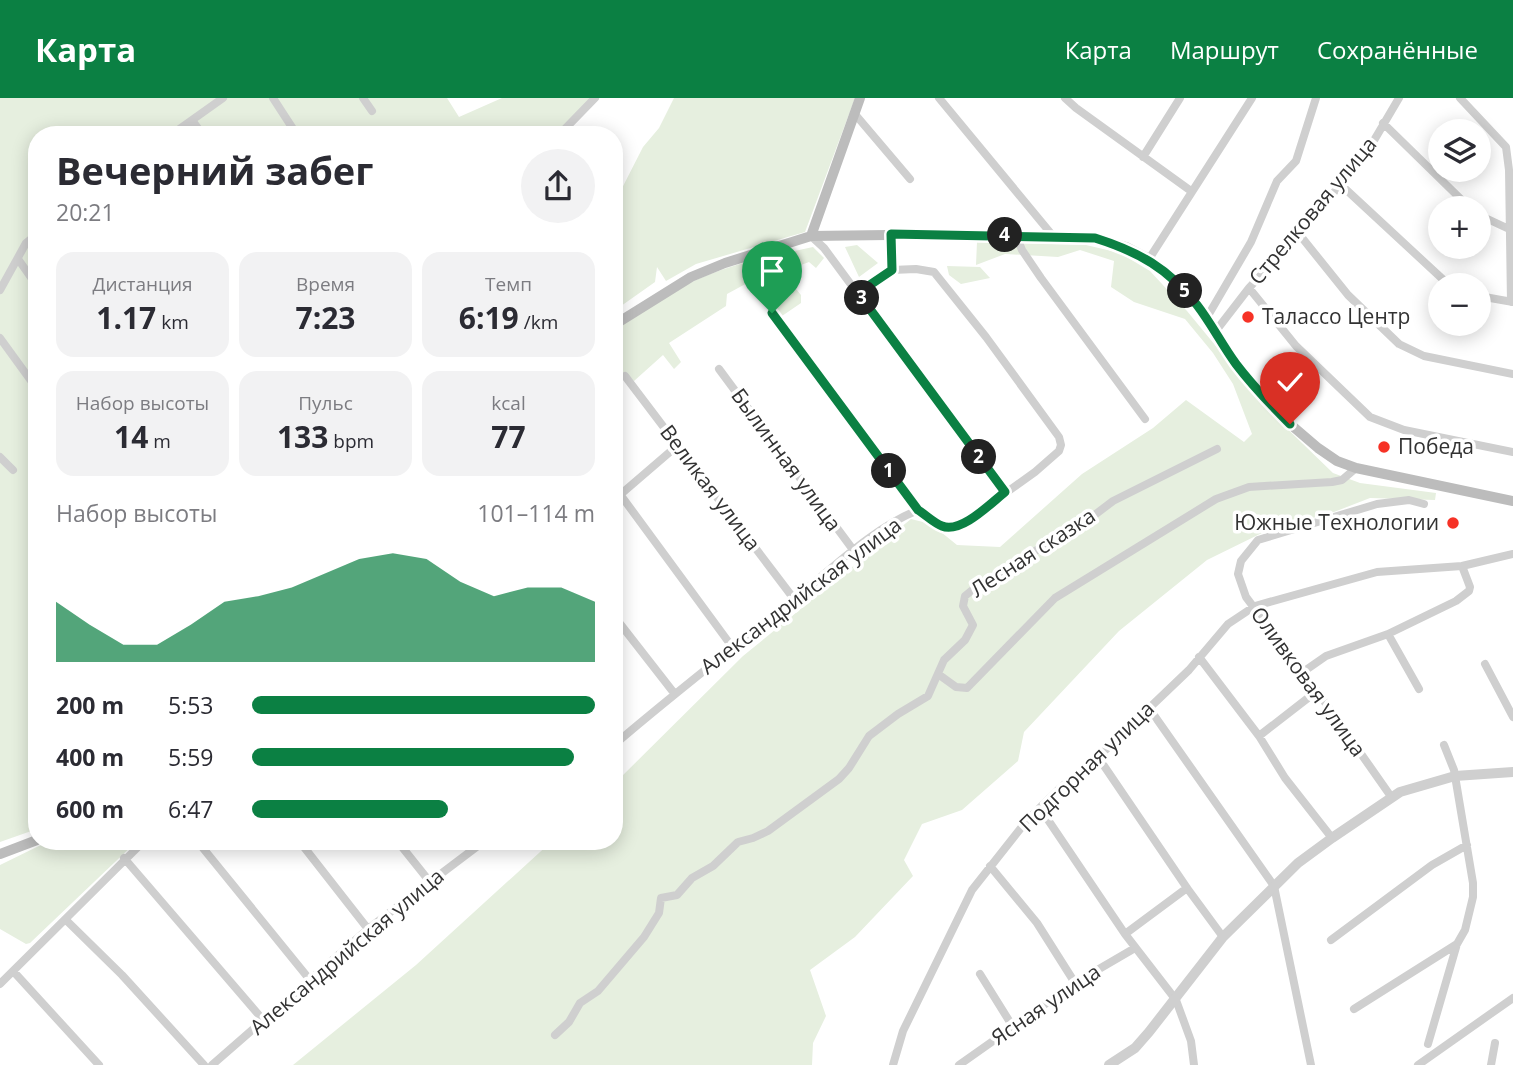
<!DOCTYPE html>
<html lang="ru">
<meta charset="utf-8">
<style>
:root{--surface:#fff;--page:#f2f2f3;--text:#2b2b33;--muted:#7c7c81;--accent:#0b8043}
body{margin:0;font-family:"Open Sans",sans-serif;background:var(--page);color:var(--text);height:100vh;display:flex;flex-direction:column;font-size:26px;white-space:nowrap}
*{box-sizing:border-box;margin:0}
p{font-size:23px;color:var(--muted)}
.icon{flex:none;width:38px;height:38px;fill:none;stroke:currentColor;stroke-width:2;stroke-linecap:round;stroke-linejoin:round}
.map{position:relative;flex:1;overflow:hidden}
.drawer{position:absolute;left:28px;top:28px;width:595px;height:724px;display:flex;flex-direction:column;background:var(--surface);border-radius:28px;box-shadow:0 4px 18px #0003}
.drawer>*{flex:none}
.buttons{position:absolute;left:1428px;top:21px;display:grid;gap:14px}
.buttons a{display:grid;place-items:center;width:63px;height:63px;border-radius:50%;background:var(--surface);box-shadow:0 4px 18px #0003;font-size:35px}
.pin{position:absolute;display:grid;place-items:center;width:60px;height:60px;color:#fff;margin:-72px -30px;border-radius:50% 50% 50% 0;rotate:-45deg;box-shadow:0 0 7px #0007}
.pin .icon{rotate:45deg}
.km{position:absolute;width:35px;height:35px;margin:-18px;border-radius:50%;background:#222;color:#fff;font-size:19px;line-height:35px;text-align:center}
.round{display:grid;place-items:center;flex:none;width:74px;height:74px;border-radius:37px;background:var(--page)}
.head{display:flex;align-items:center;justify-content:space-between;height:119px;padding:0 28px}
h1{font-size:38px;font-weight:700;line-height:52px}
.metrics{display:grid;grid-template-columns:repeat(3,1fr);gap:10px;height:119px;padding:7px 28px}
.metrics div{display:grid;align-content:center;border-radius:18px;background:var(--page);text-align:center}
.metrics b{font-size:30px;font-weight:700}
.metrics small{font-size:19px;font-weight:400}
.metrics p{font-size:19px}
.chart{height:196px;padding:14px 28px}
.chart p{display:flex;justify-content:space-between}
.chart svg{width:100%;height:126px;margin-top:7px;fill:var(--accent);opacity:.7}
ul{padding:0 28px;list-style:none;font-size:23px}
li{display:grid;grid-template-columns:112px 84px 1fr;align-items:center;height:52px}
li i{height:18px;border-radius:9px;background:var(--accent)}
header{display:flex;align-items:center;gap:42px;box-sizing:border-box;height:98px;padding:0 35px;background:var(--accent);color:#fff}
header strong{font-size:33px}
nav{display:flex;gap:38px;margin-inline-start:auto;font-size:24px}
.map>svg:first-child{display:block}
</style>
<header>
<strong>Карта</strong>
<nav><a>Карта</a><a>Маршрут</a><a>Сохранённые</a></nav>
</header>
<div class="map">
<svg width="1513" height="967" viewBox="0 0 1513 967">
<rect width="100%" height="100%" fill="#fff"/>
<!-- green -->
<path fill="#e6efdf" d="M 0,0 L 447,0 L 459,19 L 502,0 L 596,0 L 557,37 L 37,37 L 37,731 L 0,744 Z
M 674,0 L 855,0 L 805,134 L 696,166 L 666,183 L 657,169 L 655,184 L 614,213 L 614,99 L 617,100 L 643,49 L 659,30 Z
M 977,144 L 1086,147 L 1120,155 L 1150,173 L 1187,213 L 1271,315 L 1333,375 L 1360,385 L 1436,395 L 1435,402 L 1370,400 L 1334,414 L 1266,433 L 1207,462 L 1119,533 L 1024,634 L 1018,663 L 962,712 L 922,726 L 904,762 L 913,778 L 855,839 L 810,872 L 826,918 L 813,945 L 812,967 L 293,967 L 416,867 L 551,744 L 614,744 L 614,686 L 743,558 L 911,421 L 931,426 L 957,447 L 1000,449 L 1082,376 L 1153,330 L 1186,302 L 1244,344 L 1252,336 L 1233,286 L 1213,255 L 1185,221 L 1134,204 L 1111,189 L 1114,163 L 1080,152 L 1058,159 L 1005,156 L 976,167 Z
M 857,147 L 878,165 L 859,179 L 845,149 Z
M 813,149 L 824,160 L 816,170 L 809,164 L 793,170 L 792,186 L 801,197 L 801,205 L 782,218 L 751,183 L 727,196 L 726,208 L 669,245 L 681,264 L 674,271 L 663,257 L 634,283 L 623,274 L 614,281 L 614,232 C 644,212 674,190 708,177 C 742,163 777,157 813,149 Z
M 947,168 L 980,169 L 990,180 L 961,186 L 949,177 Z
M 47,744 L 136,744 L 30,845 L 26,846 L 0,831 L 0,767 Z"/>
<g fill="none" stroke-linecap="round" stroke-linejoin="round">
<!-- minor -->
<path stroke="#cfcfcf" stroke-width="8" d="M 273,0 L 297,37
M 363,0 L 372,13
M 939,0 L 1053,138
M 1065,0 L 1076,10 L 1191,93
M 1460,0 L 1506,49 L 1509,72 L 1511,204
M 854,15 L 910,81
M 192,22 L 203,37
M 1383,25 L 1470,110
M 171,37 L 223,0
M 559,37 L 595,0
M 1143,59 L 1180,0
M 1340,86 L 1449,187
M 1479,117 L 1509,131
M 1299,136 L 1348,197 L 1399,246 L 1424,258 L 1513,276
M 891,137 L 892,172
M 1016,137 L 1022,152 L 1041,180 L 1145,321
M 811,138 L 824,150 L 1005,395
M 18,161 L 37,188
M 1149,161 L 1252,0
M 1249,190 L 1296,248 L 1370,319 L 1404,332 L 1513,354
M 0,192 L 26,145 L 37,136
M 858,195 L 892,172
M 1479,198 L 1513,204
M 772,215 L 918,412
M 1206,221 L 1251,144 L 1277,83 L 1296,63 L 1316,0
M 1215,234 L 1249,190 L 1299,136 L 1366,56 L 1399,0
M 0,240 L 37,291
M 719,271 L 854,453
M 625,278 L 794,501
M 0,359 L 13,372
M 614,388 L 733,550
M 621,396 L 678,347
M 614,518 L 674,595
M 1388,536 L 1419,591
M 1199,559 L 1259,638 L 1285,680 L 1332,740
M 1485,566 L 1513,619
M 1303,574 L 1326,558 L 1388,536 L 1456,503 L 1469,493 L 1470,489 L 1462,468
M 938,576 L 956,589 L 967,590 L 1055,500 L 1216,401 L 1249,389 L 1332,384 L 1342,382 L 1356,370
M 1149,610 L 1274,788 L 1311,967
M 1259,638 L 1317,593
M 614,647 C 672,597 733,550 793,502 C 832,471 871,431 918,412 C 933,422 944,432 961,427 L 1035,374 L 1059,353 L 1061,347 L 1059,339 L 986,239 L 934,174 L 916,171 L 892,172
M 1098,659 L 1187,790 L 1223,839
M 1392,700 L 1317,593 L 1246,499 L 1238,476 L 1241,463 L 1258,442 L 1377,406 L 1409,402 L 1424,406
M 1040,710 L 1125,836 L 1176,902 L 1191,943 L 1194,967
M 198,744 L 310,882
M 300,744 L 368,831
M 398,744 L 430,784
M 124,760 L 264,923
M 990,768 L 1037,825 L 1075,885
M 66,822 L 122,877 L 204,967
M 1125,836 L 1187,790
M 1331,842 L 1432,767 L 1467,747
M 14,874 L 99,967
M 980,876 L 1013,929
M 0,886 L 143,744
M 1354,911 L 1457,846
M 555,937 L 569,924 L 580,905 L 598,893 L 644,839 L 659,815 L 661,800 L 677,797 L 692,780 L 713,768 L 738,744 L 753,740 L 768,733 L 839,681 L 849,670 L 869,638 L 898,616 L 928,598 L 944,562 L 965,542 L 973,527 L 963,508 L 965,498 L 982,484 L 1000,477 L 1023,460 L 1084,425 L 1113,403 L 1217,351
M 1428,946 L 1457,846 L 1465,832 L 1473,799 L 1473,785 L 1454,672 L 1444,647
M 212,967 L 368,831 L 483,744
M 893,967 L 903,933 L 972,792 L 1028,721 L 1060,690 L 1098,659 L 1189,572 L 1228,526 L 1255,508 L 1377,474 L 1462,468 L 1513,456
M 959,967 L 1075,885 L 1135,850
M 1418,967 L 1513,900
M 1491,967 L 1495,945"/>
<!-- tertiary -->
<path stroke="#cfcfcf" stroke-width="10" d="M 1109,967 L 1135,950 L 1149,934 L 1223,839 L 1298,765 L 1332,740 L 1400,694 L 1455,678 L 1513,674"/>
<!-- secondary -->
<path stroke="#bcbcbc" stroke-width="10" d="M 811,138 L 860,0
M 614,227 L 691,179 L 725,165 L 811,138 L 965,136 L 1095,140 L 1126,149 L 1149,161 L 1172,179 L 1198,208 L 1236,266 L 1268,303 L 1290,326 L 1318,350 L 1337,363 L 1356,370 L 1513,403
M 0,756 L 37,742"/>
</g>
<g fill="none" stroke-linecap="round" stroke-linejoin="round">
<!-- route casing -->
<g stroke="#fff" stroke-width="14">
<path id="route" d="M 772,215 L 918,412 C 926,417 934,425 942,428 C 961,436 991,405 1005,394 L 858,195 L 892,172 L 891,136 L 1095,140 C 1139,154 1168,170 1197,207 C 1211,225 1222,247 1236,266 C 1252,287 1271,307 1290,326"/>
</g>
<!-- route -->
<use href="#route" stroke="#0b8043" stroke-width="9"/>
</g>
<!-- markers -->
<g fill="#f63226" stroke="#fff" stroke-width="2.5">
<circle cx="1248" cy="219" r="7"/>
<circle cx="1384" cy="349" r="7"/>
<circle cx="1453" cy="425" r="7"/>
</g>
<g text-anchor="middle" stroke-width="7" stroke-linejoin="round" paint-order="stroke">
<!-- street labels -->
<g font-size="21" fill="#323232" stroke="#fff">
<text transform="translate(1313 113) rotate(-50)" y="7">Стрелковая улица</text>
<text transform="translate(786 362) rotate(54)" y="7">Былинная улица</text>
<text transform="translate(710 390) rotate(53)" y="7">Великая улица</text>
<text transform="translate(1033 455) rotate(-33)" y="7">Лесная сказка</text>
<text transform="translate(801 498) rotate(-37)" y="7">Александрийская улица</text>
<text transform="translate(1308 584) rotate(54)" y="7">Оливковая улица</text>
<text transform="translate(1087 669) rotate(-44)" y="7">Подгорная улица</text>
<text transform="translate(347 854) rotate(-40)" y="7">Александрийская улица</text>
<text transform="translate(1046 907) rotate(-34)" y="7">Ясная улица</text>
</g>
<!-- poi labels -->
<g font-size="21" fill="#323232" stroke="#fff" text-anchor="start">
<text x="1262" y="226">Талассо Центр</text>
<text x="1398" y="356">Победа</text>
<text x="1439" y="432" text-anchor="end">Южные Технологии</text>
</g>
</g>
</svg>
<div class="buttons">
<a><svg class="icon" aria-label="layers" viewBox="0 0 24 24"><path d="M12 4l9 5-9 5-9-5zM3 14l9 5 9-5"/></svg></a>
<a>+</a>
<a>−</a>
</div>
<div class="pin" style="left:772px;top:215px;background:#1e9e55"><svg class="icon" aria-label="arrive" viewBox="0 0 24 24"><path d="M6 21V4h12l-3 4 3 4H6"/></svg></div>
<div class="pin" style="left:1290px;top:326px;background:#d93025"><svg class="icon" aria-label="check" viewBox="0 0 24 24"><path d="M5 12l5 5 9-10"/></svg></div>
<b class="km" style="left:889px;top:373px">1</b>
<b class="km" style="left:979px;top:359px">2</b>
<b class="km" style="left:862px;top:200px">3</b>
<b class="km" style="left:1005px;top:137px">4</b>
<b class="km" style="left:1185px;top:193px">5</b>
<section class="drawer">
<div class="head"><div><h1>Вечерний забег</h1><p>20:21</p></div><a class="round"><svg class="icon" aria-label="share" viewBox="0 0 24 24"><path d="M12 15V3M7 8l5-5 5 5M5 13v7h14v-7"/></svg></a></div>
<div class="metrics">
<div><p>Дистанция</p><b>1.17<small> km</small></b></div>
<div><p>Время</p><b>7:23</b></div>
<div><p>Темп</p><b>6:19<small> /km</small></b></div>
</div>
<div class="metrics">
<div><p>Набор высоты</p><b>14<small> m</small></b></div>
<div><p>Пульс</p><b>133<small> bpm</small></b></div>
<div><p>kcal</p><b>77</b></div>
</div>
<div class="chart"><p><span>Набор высоты</span>101–114 m</p>
<svg viewBox="0 0 160 44" preserveAspectRatio="none"><path d="M0 44V23L10 31L20 38L30 38L40 31L50 23L60 21L70 18L80 13L90 8L100 6L110 8L120 16L130 21L140 18L150 18L160 23V44z"/></svg>
</div>
<ul>
<li><b>200 m</b>5:53<i style="width:100%"></i></li>
<li><b>400 m</b>5:59<i style="width:94%"></i></li>
<li><b>600 m</b>6:47<i style="width:57%"></i></li>
</ul>
</section>
</div>
